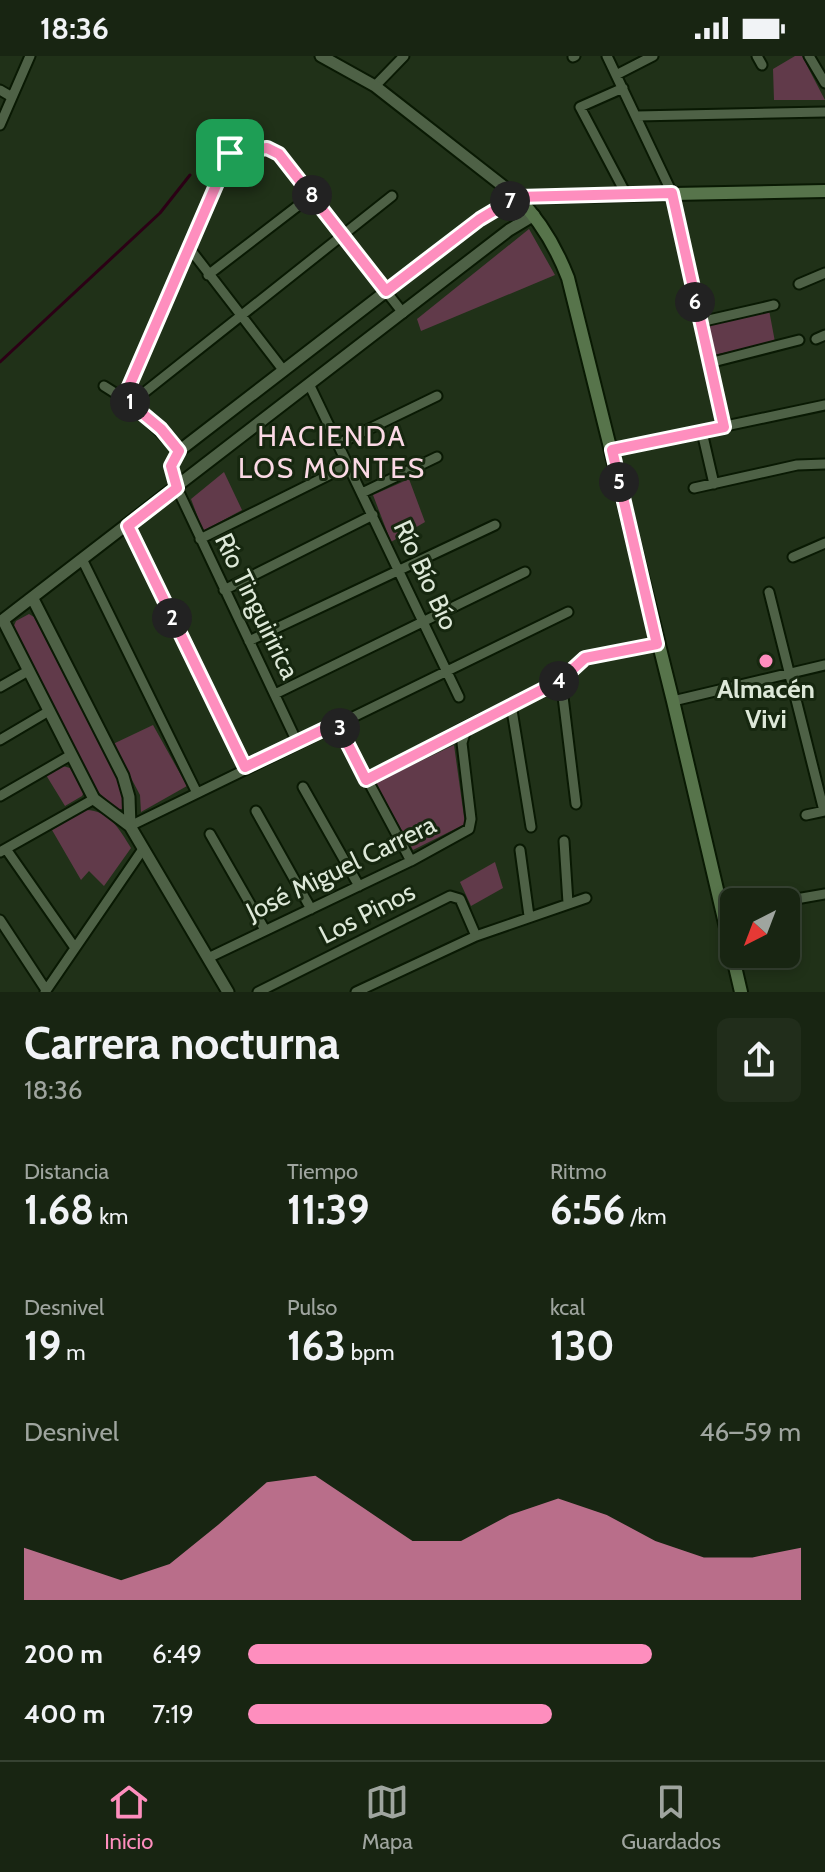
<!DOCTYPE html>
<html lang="es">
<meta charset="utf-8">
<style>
:root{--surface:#182512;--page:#212d1b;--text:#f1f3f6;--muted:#9fa59f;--line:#364232;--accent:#fe8ebe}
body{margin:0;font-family:Cabin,sans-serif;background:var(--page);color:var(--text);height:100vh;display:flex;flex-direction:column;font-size:30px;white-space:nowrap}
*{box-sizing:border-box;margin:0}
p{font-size:26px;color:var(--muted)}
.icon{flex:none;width:44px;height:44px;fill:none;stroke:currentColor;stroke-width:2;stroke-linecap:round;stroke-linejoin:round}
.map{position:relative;height:936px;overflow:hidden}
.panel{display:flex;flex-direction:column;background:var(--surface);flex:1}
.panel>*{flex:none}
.needle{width:52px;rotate:222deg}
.controls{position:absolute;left:720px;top:832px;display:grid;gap:16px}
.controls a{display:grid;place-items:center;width:80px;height:80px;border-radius:12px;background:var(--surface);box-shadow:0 4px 12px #0003,0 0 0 2px var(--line);font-size:40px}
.pin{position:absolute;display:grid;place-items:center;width:68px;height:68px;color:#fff;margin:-34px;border-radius:16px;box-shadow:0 4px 12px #0006}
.km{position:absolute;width:40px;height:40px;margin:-20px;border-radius:50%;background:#222;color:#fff;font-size:22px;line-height:40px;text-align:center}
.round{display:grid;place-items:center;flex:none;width:84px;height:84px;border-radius:12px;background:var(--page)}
.headline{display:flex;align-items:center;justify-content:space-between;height:136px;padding:0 24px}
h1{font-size:44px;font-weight:700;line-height:60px}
.metrics{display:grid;grid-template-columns:repeat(3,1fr);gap:12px;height:136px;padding:8px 24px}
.metrics div{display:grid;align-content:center}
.metrics b{font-size:40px;font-weight:700}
.metrics small{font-size:22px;font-weight:400}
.metrics p{font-size:22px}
.chart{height:224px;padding:16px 24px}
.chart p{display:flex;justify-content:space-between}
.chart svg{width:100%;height:144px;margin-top:8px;fill:var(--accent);opacity:.7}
ul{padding:0 24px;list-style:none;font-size:26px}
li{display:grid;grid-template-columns:128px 96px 1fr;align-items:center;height:60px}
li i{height:20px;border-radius:10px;background:var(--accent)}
.status{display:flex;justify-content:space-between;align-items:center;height:56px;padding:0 40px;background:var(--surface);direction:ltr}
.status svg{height:22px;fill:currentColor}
.tab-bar{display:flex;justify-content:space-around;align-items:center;height:112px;border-top:2px solid var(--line);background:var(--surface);font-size:22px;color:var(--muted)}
.tab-bar a{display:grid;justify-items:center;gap:4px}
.tab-bar .on{color:var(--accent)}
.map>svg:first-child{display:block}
</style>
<div class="status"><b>18:36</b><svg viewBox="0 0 49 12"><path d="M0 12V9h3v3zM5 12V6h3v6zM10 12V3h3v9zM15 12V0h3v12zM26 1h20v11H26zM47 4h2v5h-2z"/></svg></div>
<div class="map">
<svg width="825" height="936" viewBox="0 0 825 936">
<rect width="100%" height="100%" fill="#203118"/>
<!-- green -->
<path fill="#613a4a" d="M 795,0 L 802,0 L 825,44 L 774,44 L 773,13 Z
M 529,173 L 555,219 L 421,275 L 417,263 Z
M 769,254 L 775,286 L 709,300 L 703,268 Z
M 224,416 L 242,454 L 203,475 L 191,443 Z
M 409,423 L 425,466 L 391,486 L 373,439 Z
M 29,558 L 34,561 L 116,718 L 122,734 L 122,753 L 117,753 L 96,734 L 13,572 L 16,565 Z
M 153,669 L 187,730 L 141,756 L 140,739 L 113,688 Z
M 454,689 L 465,768 L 413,794 L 375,727 Z
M 63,710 L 70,712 L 84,736 L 82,740 L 65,750 L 46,719 Z
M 86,754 C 109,754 120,774 131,792 L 104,830 L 89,815 L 81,824 L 52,774 Z
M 495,806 L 503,832 L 471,850 L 460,826 Z"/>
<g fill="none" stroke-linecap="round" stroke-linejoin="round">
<!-- stream -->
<path stroke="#2b0015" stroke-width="3" d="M 0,306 L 160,157 L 190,119"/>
<!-- minor casing -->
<g stroke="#091903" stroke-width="13">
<path id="minor" d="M 607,0 L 672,137 L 724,371
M 757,0 L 762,9
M 809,0 L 825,27
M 573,1 L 575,0
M 616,19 L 653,0
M 375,30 L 404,0
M 623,32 L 580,51 L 626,138
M 0,34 L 12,41
M 637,60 L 825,56
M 0,69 L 30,0
M 190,193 L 284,315
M 208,219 L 312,139
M 799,228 L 825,217
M 700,266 L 774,249
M 816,283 L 825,279
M 709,307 L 799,284
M 104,330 L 131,347 L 179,395
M 310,330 L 459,641
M 124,342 L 230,97 L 267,92 L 279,98 L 403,257
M 131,347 L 392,140
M 702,376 L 714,428
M 338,388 L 437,340
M 612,394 L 825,349
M 177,432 L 297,686
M 694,432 L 797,409 L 825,408
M 362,437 L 437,401
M 128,470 L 245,711
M 200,483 L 349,409
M 793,501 L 825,487
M 83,505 L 196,735
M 224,534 L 373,459
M 769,536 L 824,755
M 249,585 L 495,469
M 561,624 L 576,748
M 0,631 L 28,615
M 275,638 L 525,516
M 673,645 L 825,609
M 511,648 L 531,771
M 337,667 L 411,805
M 0,684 L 49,655
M 366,724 L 467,670
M 303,731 L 359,830
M 0,740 L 71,699
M 256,755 L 311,853
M 806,759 L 825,755
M 130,770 L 568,556
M 210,778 L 265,874
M 564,785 L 568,847
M 6,793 L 75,892
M 520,794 L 529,860
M 0,796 L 94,743
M 796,843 L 825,838
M 0,864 L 46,934
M 208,902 L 411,805 L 469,773 L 471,763 L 462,687 L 467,670 L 561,624 L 585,602 L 657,588
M 45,936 L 143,793
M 258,936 L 450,840 L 460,843 L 476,880
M 356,936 L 476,880 L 586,842"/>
</g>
<!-- tertiary casing -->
<g stroke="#091903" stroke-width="15">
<path id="tertiary" d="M 177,432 L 171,410 L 179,395 L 480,163 L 517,141 L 375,30 L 321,0
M 33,543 L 123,720 L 129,741 L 130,770 L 228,936
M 130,770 L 94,743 L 3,564 L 509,174 L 534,159"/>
</g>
<!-- secondary casing -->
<g stroke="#091903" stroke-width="16">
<path id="secondary" d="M 517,141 C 541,165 556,191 568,222 L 673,645 L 741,936
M 517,141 L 825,135"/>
</g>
<!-- minor -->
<use href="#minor" stroke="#4e6146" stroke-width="9"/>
<!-- tertiary -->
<use href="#tertiary" stroke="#4e6146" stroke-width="11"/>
<!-- secondary -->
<use href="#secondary" stroke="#57744b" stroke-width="12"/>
</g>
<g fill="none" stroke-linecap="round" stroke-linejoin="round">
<!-- route casing -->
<g stroke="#fff" stroke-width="16">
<path id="route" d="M 267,92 L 279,98 L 386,235 L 480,163 L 517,141 L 672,137 L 724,371 L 612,394 L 657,588 L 585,602 L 561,624 L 366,724 L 337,667 L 245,711 L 128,470 L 177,432 L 171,410 L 179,395 L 161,373 L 124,342 L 230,97 Z"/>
</g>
<!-- route -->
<use href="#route" stroke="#fe8ebe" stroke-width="10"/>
</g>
<!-- markers -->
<circle fill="#fe8ebe" stroke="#16270f" stroke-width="3" cx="766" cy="605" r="8"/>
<g text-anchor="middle" stroke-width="6" stroke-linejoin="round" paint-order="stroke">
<!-- street labels -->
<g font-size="26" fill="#dde8d8" stroke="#16270f">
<text transform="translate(426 519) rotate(65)" y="9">Río Bío Bío</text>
<text transform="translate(257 550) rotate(64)" y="9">Río Tinguiririca</text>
<text transform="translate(341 812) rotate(-26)" y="9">José Miguel Carrera</text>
<text transform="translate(367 857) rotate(-27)" y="9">Los Pinos</text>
</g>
<!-- poi labels -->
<g font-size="26" font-weight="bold" fill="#dde8d8" stroke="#16270f">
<text x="766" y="642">Almacén<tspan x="766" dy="30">Vivi</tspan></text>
</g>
<!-- neighbourhood labels -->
<g font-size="28" letter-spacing="2" fill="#fbd9e5" stroke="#16270f">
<text x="332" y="390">HACIENDA<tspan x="332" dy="32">LOS MONTES</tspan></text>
</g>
</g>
</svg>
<div class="controls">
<a><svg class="needle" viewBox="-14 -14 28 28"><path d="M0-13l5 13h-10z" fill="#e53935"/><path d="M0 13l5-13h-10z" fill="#9fa59f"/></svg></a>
</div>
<div class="pin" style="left:230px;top:97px;background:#1e9e55"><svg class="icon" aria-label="arrive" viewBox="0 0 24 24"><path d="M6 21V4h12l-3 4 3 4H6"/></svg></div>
<b class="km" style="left:130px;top:346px">1</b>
<b class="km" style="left:172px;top:562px">2</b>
<b class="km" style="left:340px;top:672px">3</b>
<b class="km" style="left:559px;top:625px">4</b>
<b class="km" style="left:619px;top:426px">5</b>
<b class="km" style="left:695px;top:246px">6</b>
<b class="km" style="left:510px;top:145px">7</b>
<b class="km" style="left:312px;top:139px">8</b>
</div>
<section class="panel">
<div class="headline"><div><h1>Carrera nocturna</h1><p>18:36</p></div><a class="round"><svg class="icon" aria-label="share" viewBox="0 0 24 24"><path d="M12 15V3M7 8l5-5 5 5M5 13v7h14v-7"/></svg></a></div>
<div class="metrics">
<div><p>Distancia</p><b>1.68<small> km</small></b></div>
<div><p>Tiempo</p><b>11:39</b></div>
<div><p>Ritmo</p><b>6:56<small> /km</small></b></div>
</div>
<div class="metrics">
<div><p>Desnivel</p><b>19<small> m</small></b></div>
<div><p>Pulso</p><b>163<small> bpm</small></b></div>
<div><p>kcal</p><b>130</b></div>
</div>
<div class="chart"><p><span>Desnivel</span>46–59 m</p>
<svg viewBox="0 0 160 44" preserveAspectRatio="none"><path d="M0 44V28L10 33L20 38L30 33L40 21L50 8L60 6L70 16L80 26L90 26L100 18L110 13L120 18L130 26L140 31L150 31L160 28V44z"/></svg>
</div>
<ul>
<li><b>200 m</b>6:49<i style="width:73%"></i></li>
<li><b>400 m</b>7:19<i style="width:55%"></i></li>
</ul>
</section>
<nav class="tab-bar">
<a class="on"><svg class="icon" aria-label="home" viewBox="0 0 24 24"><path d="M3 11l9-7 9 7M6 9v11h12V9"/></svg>Inicio</a>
<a><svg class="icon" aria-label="map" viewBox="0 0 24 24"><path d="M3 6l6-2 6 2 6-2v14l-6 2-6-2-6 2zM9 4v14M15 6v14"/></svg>Mapa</a>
<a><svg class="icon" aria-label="saved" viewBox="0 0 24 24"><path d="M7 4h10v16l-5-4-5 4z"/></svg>Guardados</a>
</nav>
